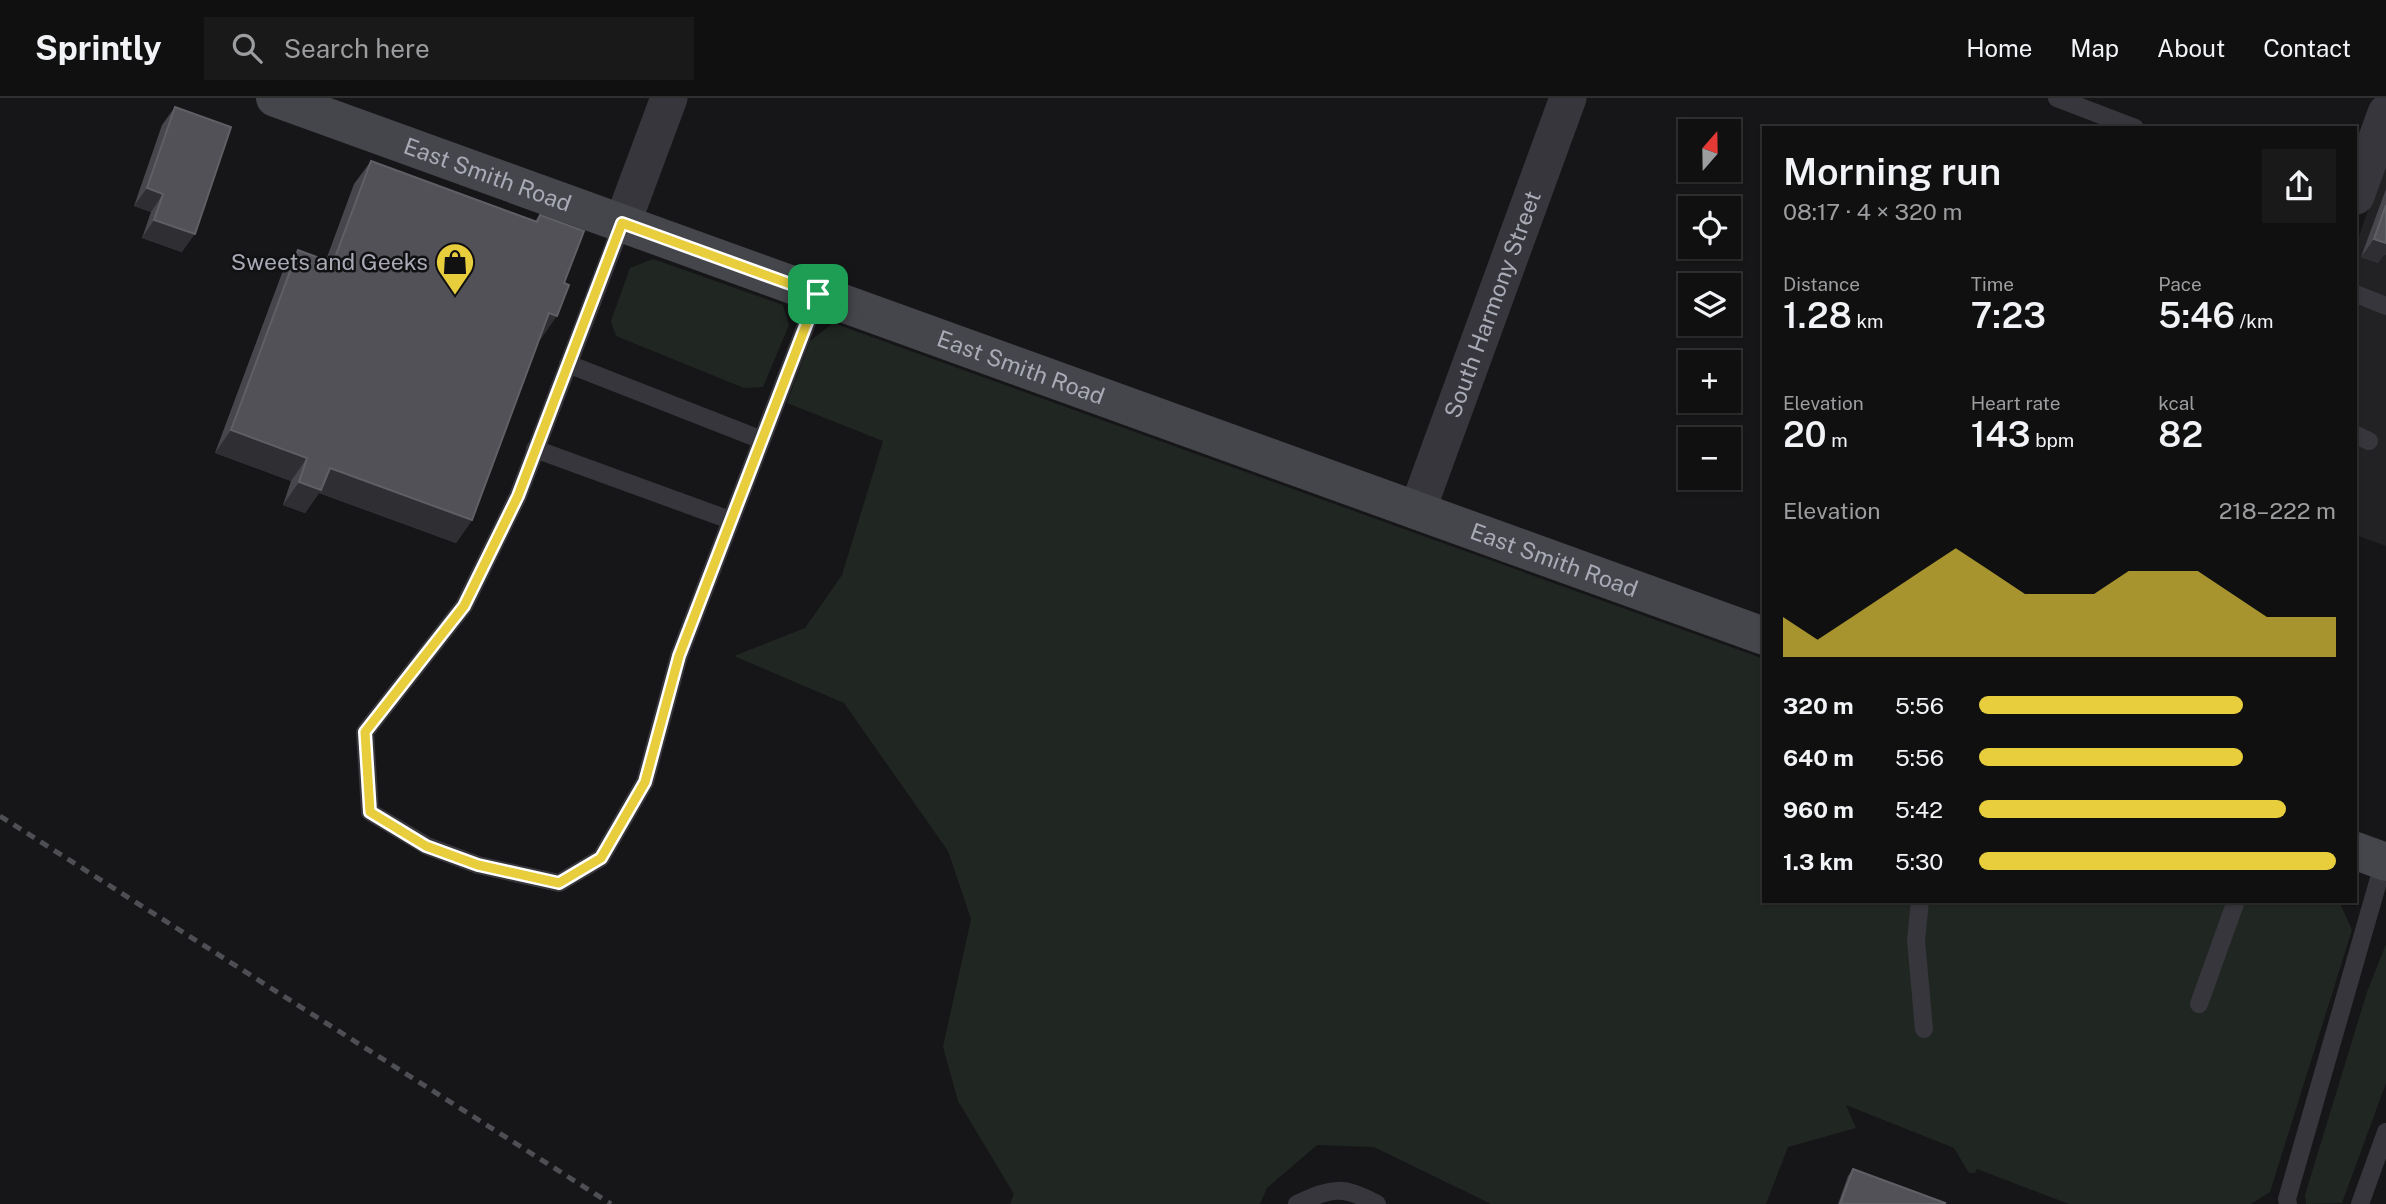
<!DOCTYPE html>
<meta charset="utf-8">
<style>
:root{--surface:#101011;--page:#19191a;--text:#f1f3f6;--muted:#9c9d9f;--line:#303031;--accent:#e8cd3c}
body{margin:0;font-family:"Public Sans",sans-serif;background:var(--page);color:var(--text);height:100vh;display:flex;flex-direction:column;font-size:26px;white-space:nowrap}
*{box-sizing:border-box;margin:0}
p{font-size:23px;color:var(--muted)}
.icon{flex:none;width:38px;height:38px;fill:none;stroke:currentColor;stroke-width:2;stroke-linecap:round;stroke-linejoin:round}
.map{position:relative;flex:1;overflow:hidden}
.details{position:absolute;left:1762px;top:28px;width:595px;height:777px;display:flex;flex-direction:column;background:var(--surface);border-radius:0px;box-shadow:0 2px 5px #0004,0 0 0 2px var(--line)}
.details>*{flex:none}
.needle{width:46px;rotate:20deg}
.controls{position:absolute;left:1678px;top:21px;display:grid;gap:14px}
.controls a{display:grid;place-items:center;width:63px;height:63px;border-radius:0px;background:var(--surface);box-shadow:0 2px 5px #0004,0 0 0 2px var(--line);font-size:35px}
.pin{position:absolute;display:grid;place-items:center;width:60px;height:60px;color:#fff;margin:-30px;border-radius:14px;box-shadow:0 4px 10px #0006}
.round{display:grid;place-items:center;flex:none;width:74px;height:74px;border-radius:0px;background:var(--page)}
.summary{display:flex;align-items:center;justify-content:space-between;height:119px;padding:0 21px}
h1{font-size:38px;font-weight:600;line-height:52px}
.stats{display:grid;grid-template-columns:repeat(3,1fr);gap:10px;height:119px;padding:7px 21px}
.stats div{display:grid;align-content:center}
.stats b{font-size:35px;font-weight:600}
.stats small{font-size:19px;font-weight:400}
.stats p{font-size:19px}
.chart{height:196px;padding:14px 21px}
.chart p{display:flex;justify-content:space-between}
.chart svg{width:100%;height:126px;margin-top:7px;fill:var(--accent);opacity:.7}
ul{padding:0 21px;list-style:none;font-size:23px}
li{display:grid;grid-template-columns:112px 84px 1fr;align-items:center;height:52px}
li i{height:18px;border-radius:9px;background:var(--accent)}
header{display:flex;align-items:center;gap:42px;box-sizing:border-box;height:98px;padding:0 35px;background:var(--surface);border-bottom:2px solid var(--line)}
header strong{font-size:33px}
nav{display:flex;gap:38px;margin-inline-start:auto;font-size:24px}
.search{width:490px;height:63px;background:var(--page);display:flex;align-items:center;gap:18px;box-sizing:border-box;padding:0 24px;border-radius:0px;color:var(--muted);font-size:26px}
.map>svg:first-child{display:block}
</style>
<header>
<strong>Sprintly</strong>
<div class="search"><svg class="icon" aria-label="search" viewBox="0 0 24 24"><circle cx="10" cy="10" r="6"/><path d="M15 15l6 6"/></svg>Search here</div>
<nav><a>Home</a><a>Map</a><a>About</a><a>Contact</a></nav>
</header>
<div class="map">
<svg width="2386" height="1106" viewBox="0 0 2386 1106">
<rect width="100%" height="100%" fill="#161517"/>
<!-- built -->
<path fill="#222124" d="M 2386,60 L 2386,448 L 2356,437 L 2356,147 Z"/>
<!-- green -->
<path fill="#202722" d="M 653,161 L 783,207 L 789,227 L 763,289 L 744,290 L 616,238 L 611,223 L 630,170 Z
M 833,225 L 1764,561 L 1764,803 L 2339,803 L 2352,832 L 2270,1094 L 2251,1106 L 2069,1106 L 1977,1071 L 1975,1075 L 1969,1075 L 1954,1050 L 1846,1007 L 1856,1030 L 1788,1049 L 1766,1106 L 1491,1106 L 1374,1049 L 1317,1047 L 1267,1090 L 1260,1106 L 1010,1106 L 1014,1096 L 958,1003 L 943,949 L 971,821 L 948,753 L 844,605 L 734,558 L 805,530 L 842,477 L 883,343 L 787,305 L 810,243 Z
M 2386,846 L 2386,985 L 2342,1105 L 2306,1106 L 2305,1097 L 2367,894 Z"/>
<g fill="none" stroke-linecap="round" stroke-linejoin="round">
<!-- lane -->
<path stroke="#37363c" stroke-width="18" d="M 2057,0 L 2135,30
M 622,126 L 518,398 L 464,508 L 365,634 L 370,714 L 427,748 L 478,767 L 559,785 L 601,760 L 645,684 L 679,558 L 818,196
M 2356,196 L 2386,208
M 568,266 L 762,342
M 2356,337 L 2369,343
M 535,351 L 730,422
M 1920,803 L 1916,842 L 1924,931
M 2199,906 L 2236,803
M 1297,1106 C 1332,1090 1342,1087 1377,1106
M 2288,1106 L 2287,1101 L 2384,763
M 2360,1106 L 2386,1034"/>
<!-- street -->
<g stroke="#37363c" stroke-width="37">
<path d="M 2356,98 L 2386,15"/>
<path d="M 622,126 L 669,0"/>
<path id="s1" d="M 1417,413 L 1568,0"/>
</g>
<!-- secondary -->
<g stroke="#45454c" stroke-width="38">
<path id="s2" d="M 275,0 L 1764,538"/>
<path d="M 2356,753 L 2386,764"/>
</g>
<!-- rail -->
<path stroke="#4e4e55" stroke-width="5" stroke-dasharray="9 7" stroke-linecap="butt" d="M 0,718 L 611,1106"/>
</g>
<!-- wall -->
<path fill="#47464c" d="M 175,9 L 182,154 L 142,140 L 151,114 L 134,108 L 162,27 Z
M 371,63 L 535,123 L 540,117 L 541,241 L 539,241 L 472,422 L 456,445 L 319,395 L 305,415 L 283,407 L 291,383 L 215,355 L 282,175 L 298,152 L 326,162 L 354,86 Z
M 2386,91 L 2386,157 L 2384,156 L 2378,165 L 2361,159 Z
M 1853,1071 L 1944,1106 L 1838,1106 L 1848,1078 Z"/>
<!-- shaded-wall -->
<path fill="#2f2e32" d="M 147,90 L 163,96 L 151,114 L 134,108 Z
M 154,122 L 195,136 L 182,154 L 142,140 Z
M 2374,141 L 2386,145 L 2386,157 L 2384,156 L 2378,165 L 2361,159 Z
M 549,215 L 557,218 L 541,241 L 533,238 Z
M 231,332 L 307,360 L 291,383 L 215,355 Z
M 330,370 L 472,422 L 456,445 L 319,395 L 305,415 L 283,407 L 299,384 Z"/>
<!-- building -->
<path fill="#525157" stroke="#5f5f66" stroke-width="2" d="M 175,9 L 231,29 L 195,136 L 154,122 L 163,96 L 147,90 Z
M 371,63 L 537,124 L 540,117 L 584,133 L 564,185 L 569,187 L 557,218 L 549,215 L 472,422 L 330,370 L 321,392 L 299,384 L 307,360 L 231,332 L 298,152 L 333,165 Z
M 2386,107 L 2386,145 L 2374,141 Z
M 1853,1071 L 1945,1105 L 1944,1106 L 1840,1106 Z"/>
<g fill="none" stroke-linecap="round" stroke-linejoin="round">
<!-- route casing -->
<g stroke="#fff" stroke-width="14">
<path id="route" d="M 622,125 L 818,196 L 679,558 L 645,684 L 601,760 L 559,785 L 478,767 L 426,748 L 370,714 L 365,634 L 464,508 L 518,398 Z"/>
</g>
<!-- route -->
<use href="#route" stroke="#e8cd3c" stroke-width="9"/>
</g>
<!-- icons -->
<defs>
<g id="shop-pin" transform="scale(2.0125)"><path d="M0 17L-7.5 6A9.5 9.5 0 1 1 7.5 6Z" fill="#e8cd3c" stroke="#111012"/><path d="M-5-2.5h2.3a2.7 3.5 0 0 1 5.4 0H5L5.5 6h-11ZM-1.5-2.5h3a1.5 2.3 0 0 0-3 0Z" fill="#111"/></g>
</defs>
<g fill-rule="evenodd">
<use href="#shop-pin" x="455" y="164"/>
</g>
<g text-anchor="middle" stroke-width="5" stroke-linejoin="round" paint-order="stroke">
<!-- street labels -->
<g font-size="23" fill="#a8aab6" stroke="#111012">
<text dy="8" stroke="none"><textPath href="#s2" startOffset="226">East Smith Road</textPath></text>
<text dy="8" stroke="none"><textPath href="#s1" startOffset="220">South Harmony Street</textPath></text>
<text dy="8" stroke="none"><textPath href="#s2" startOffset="793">East Smith Road</textPath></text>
<text dy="8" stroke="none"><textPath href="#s2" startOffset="1360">East Smith Road</textPath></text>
</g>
<!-- poi labels -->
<g font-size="23" fill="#a8aab6" stroke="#111012" text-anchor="end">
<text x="428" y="172">Sweets and Geeks</text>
</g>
</g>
</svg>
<div class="controls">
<a><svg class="needle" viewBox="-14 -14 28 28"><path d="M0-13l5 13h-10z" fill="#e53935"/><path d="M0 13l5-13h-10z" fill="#9c9d9f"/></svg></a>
<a><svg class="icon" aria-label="locate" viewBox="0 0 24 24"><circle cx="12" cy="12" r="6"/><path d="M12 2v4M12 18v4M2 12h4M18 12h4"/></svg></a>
<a><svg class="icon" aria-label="layers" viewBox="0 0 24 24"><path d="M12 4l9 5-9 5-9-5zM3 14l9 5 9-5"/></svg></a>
<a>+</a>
<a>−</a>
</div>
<div class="pin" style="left:818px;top:196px;background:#1e9e55"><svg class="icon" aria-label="arrive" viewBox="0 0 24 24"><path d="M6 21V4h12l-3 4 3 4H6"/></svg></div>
<section class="details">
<div class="summary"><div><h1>Morning run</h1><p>08:17 · 4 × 320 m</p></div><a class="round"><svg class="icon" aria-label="share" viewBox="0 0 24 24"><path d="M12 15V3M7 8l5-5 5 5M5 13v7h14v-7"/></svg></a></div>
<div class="stats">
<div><p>Distance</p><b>1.28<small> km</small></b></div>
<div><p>Time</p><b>7:23</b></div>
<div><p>Pace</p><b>5:46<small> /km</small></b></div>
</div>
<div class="stats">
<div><p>Elevation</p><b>20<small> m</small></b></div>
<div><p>Heart rate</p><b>143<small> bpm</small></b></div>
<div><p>kcal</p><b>82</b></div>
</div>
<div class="chart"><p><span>Elevation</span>218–222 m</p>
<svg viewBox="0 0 160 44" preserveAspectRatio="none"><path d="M0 44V30L10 38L20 30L30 22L40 14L50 6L60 14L70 22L80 22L90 22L100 14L110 14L120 14L130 22L140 30L150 30L160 30V44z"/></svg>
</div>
<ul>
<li><b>320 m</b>5:56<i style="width:74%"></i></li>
<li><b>640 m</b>5:56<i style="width:74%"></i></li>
<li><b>960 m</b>5:42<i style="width:86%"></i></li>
<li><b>1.3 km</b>5:30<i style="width:100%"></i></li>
</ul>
</section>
</div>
